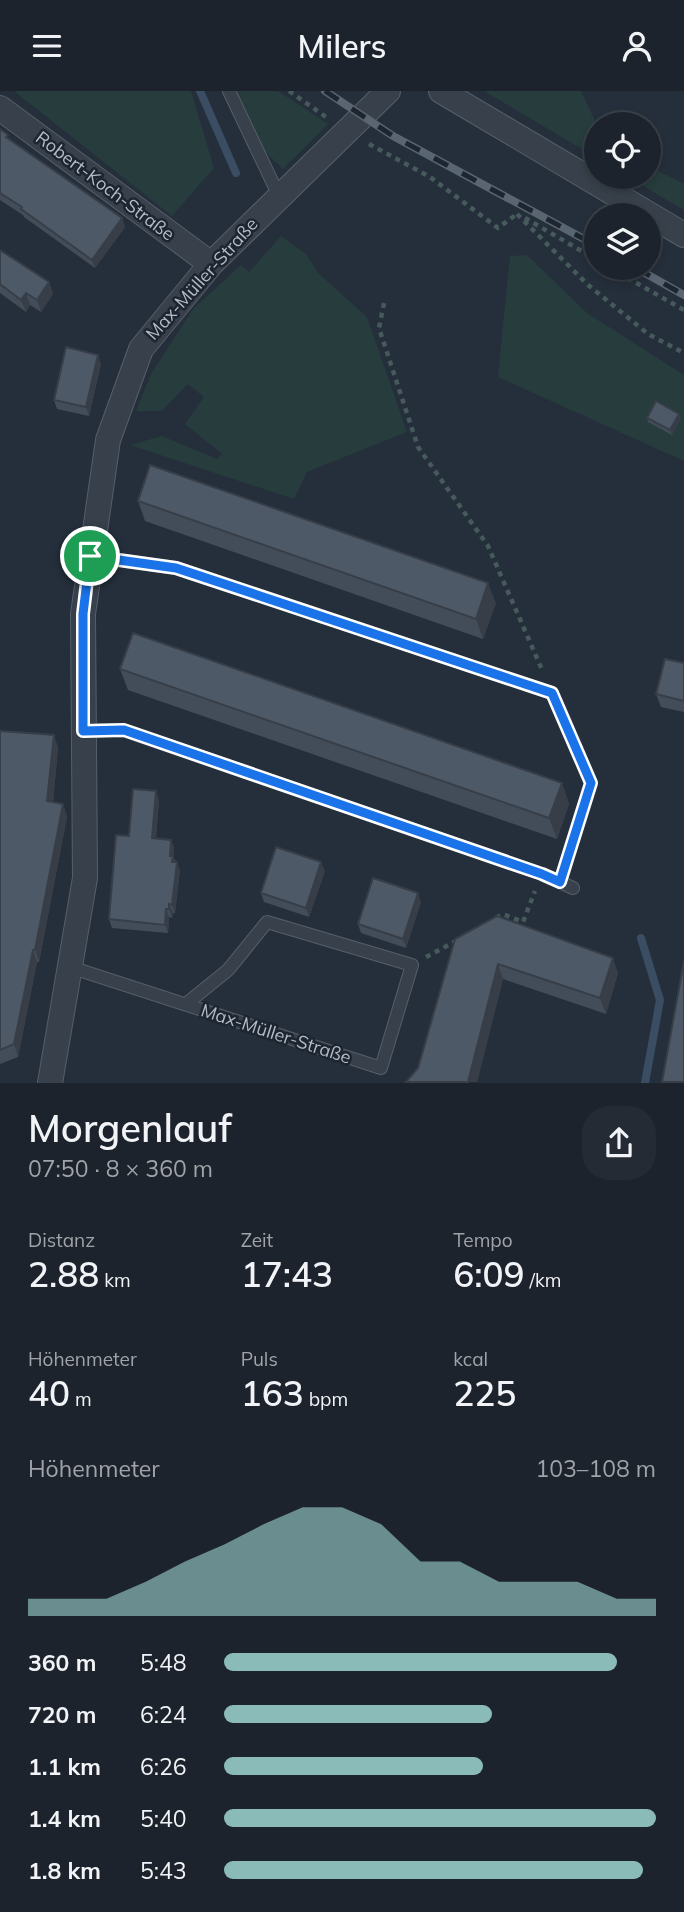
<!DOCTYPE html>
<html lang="de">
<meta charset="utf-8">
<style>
:root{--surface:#1c232c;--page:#252b34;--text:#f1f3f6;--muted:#a0a4a9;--line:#3a4048;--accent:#8bbbb9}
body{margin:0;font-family:Mulish,sans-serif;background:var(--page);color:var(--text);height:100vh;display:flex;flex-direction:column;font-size:26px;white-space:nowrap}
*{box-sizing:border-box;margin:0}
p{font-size:23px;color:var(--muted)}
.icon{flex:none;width:38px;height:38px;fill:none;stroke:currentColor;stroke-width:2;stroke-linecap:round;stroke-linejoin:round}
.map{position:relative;height:992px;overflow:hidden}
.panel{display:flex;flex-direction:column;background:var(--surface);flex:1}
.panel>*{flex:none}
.fabs{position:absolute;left:584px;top:21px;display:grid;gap:14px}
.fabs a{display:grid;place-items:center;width:77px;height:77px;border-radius:50%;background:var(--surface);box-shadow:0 4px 10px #0003,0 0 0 2px var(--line);font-size:35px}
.pin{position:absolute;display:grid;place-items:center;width:60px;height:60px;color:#fff;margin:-30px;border:4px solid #fff;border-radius:50%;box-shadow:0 2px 7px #0007}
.round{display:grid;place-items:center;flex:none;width:74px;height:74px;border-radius:28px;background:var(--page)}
.overview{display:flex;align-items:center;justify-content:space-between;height:119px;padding:0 28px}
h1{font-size:38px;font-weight:600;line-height:52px}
.metrics{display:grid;grid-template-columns:repeat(3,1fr);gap:10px;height:119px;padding:7px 28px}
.metrics div{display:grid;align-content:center}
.metrics b{font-size:35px;font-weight:600}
.metrics small{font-size:19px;font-weight:400}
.metrics p{font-size:19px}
.chart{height:196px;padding:14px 28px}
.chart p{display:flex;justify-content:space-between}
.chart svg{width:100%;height:126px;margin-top:7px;fill:var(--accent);opacity:.7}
ul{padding:0 28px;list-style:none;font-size:23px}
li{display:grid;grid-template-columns:112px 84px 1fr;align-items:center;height:52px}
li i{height:18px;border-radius:9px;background:var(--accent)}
header{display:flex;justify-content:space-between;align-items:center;height:91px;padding:0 28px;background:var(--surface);font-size:32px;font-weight:600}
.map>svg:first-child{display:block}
</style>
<header><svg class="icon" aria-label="menu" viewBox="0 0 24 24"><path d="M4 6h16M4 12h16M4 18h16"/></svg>Milers<svg class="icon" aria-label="person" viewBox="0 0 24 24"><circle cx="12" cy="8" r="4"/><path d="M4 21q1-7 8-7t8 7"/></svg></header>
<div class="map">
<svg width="684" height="992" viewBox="0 0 684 992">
<rect width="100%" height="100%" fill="#252f3b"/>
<!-- green -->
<path fill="#273c3d" d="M 14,0 L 191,0 L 214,77 L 172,125 Z
M 236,0 L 278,0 L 328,33 L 283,78 L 264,60 Z
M 484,0 L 581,0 L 597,34 L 597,67 Z
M 649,75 L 684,93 L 684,119 L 628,86 L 649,86 Z
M 281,145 L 306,163 L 318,182 L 367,226 L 407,341 L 307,381 L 294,408 L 130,354 L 162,345 L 217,368 L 222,363 L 185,333 L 204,306 L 188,293 L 162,320 L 136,320 L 151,283 L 193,218 L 241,174 L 249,181 Z
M 527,164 L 587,222 L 684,284 L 684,370 L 498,286 L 510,165 Z"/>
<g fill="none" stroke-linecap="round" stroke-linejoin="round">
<!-- stream -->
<path stroke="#3b4d63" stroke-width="8" d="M 200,0 L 236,82
M 641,847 L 660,909 L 645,992"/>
<!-- lane casing -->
<g stroke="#565f69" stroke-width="14">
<path id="lane" d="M 229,0 L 279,105
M 90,465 L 176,477 L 552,602
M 83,640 L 123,639 L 542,783 L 573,797
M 70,876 C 174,910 278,943 381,977 L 412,874 L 267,831 L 228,879 L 186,913"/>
</g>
<!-- street casing -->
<g stroke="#565f69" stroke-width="26">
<path id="street" d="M 441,0 L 684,144
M 0,17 L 211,173
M 50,992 L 85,787 L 83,523 L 108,349 L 141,258 L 211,173 L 388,0"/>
</g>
<!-- path -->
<path stroke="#46595b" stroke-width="4.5" stroke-dasharray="5 5" stroke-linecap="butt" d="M 289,0 L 326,26
M 369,53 L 430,86 L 498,137 L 517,123
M 517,123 L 587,193 L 648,243 L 684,262
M 525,127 L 597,169
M 610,177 L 684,219
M 384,212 L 379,237 L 418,356 L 488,455 L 543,581
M 559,618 L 591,692 L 566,774
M 496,827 L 503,823 L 523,831 L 535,800
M 426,866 L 458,849"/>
<!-- lane -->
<use href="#lane" stroke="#38414b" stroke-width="12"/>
<!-- street -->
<use href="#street" stroke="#38414b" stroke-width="24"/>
<!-- rail casing -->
<g stroke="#5a6572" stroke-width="8">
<path id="rail" d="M 325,0 L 393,45 L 597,155
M 636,177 L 684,204"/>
</g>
<!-- rail -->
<use href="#rail" stroke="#1d2630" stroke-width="5" stroke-dasharray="16" stroke-linecap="butt"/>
</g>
<!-- wall -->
<path fill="#434d59" d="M 0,38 L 9,48 L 122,127 L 125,136 L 95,177 L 24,126 L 23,124 L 0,109 Z
M 0,159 L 49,191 L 53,203 L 41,221 L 30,214 L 26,221 L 0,202 Z
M 101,273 L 89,325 L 57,318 L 54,309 Z
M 647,327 L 681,327 L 672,344 L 648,331 Z
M 138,410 L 496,512 L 483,548 L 145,430 Z
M 684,572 L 684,621 L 661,616 L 656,603 Z
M 120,578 L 562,692 L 569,713 L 557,748 L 128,599 Z
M 0,640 L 58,656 L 53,712 L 63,713 L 67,726 L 39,871 L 37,871 L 18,966 L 0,973 Z
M 159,709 L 156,747 L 171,749 L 174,757 L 174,767 L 180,779 L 175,822 L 173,822 L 172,827 L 169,826 L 168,842 L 112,837 L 109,828 Z
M 325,780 L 309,826 L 264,811 L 261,802 Z
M 421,811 L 406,857 L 361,842 L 358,833 Z
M 455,848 L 618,882 L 606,923 L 503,888 L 477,991 L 406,991 L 418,977 Z"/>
<!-- shaded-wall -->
<path fill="#373e48" d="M 122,127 L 125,136 L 95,177 L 92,169 Z
M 49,191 L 53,203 L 41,221 L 37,209 Z
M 26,202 L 30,214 L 26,221 L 21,209 Z
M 98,264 L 101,273 L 89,325 L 86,316 Z
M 679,323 L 681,327 L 672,344 L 670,339 Z
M 488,492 L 496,512 L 483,548 L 476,528 Z
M 54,644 L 58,656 L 52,723 L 47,710 Z
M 562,692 L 569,713 L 557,748 L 549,727 Z
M 156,700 L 159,709 L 155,756 L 152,747 Z
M 63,713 L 67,726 L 39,871 L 35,859 Z
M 171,749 L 174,757 L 174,767 L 176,773 L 175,779 L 170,765 Z
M 177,771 L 180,779 L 175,822 L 172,814 Z
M 321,771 L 325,780 L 309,826 L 306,817 Z
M 418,802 L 421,811 L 406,857 L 403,848 Z
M 169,813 L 173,822 L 172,827 L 169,818 Z
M 166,818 L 169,826 L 168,842 L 165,834 Z
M 33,859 L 37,871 L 18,966 L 14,953 Z
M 613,867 L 618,882 L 606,923 L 600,907 Z
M 498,873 L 503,888 L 477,991 L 468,991 Z"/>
<!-- building -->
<path fill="#4e5967" stroke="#373e48" stroke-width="2" d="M 0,38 L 8,44 L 6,46 L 122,127 L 92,169 L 21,118 L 22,116 L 0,102 Z
M 0,159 L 49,191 L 37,209 L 26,202 L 21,209 L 0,193 Z
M 66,256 L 98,264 L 86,316 L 54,309 Z
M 656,310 L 679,323 L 670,339 L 647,327 Z
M 150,374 L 488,492 L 476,528 L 138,410 Z
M 133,542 L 562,692 L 549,727 L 120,578 Z
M 665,568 L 684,572 L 684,610 L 656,603 Z
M 0,640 L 54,644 L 47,710 L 63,713 L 35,859 L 33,859 L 14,953 L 0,959 Z
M 133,698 L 156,700 L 152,747 L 171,749 L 170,765 L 173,765 L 172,771 L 177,771 L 172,814 L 169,813 L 169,818 L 166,818 L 165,834 L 109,828 L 116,744 L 129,745 Z
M 276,756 L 321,771 L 306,817 L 261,802 Z
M 373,787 L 418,802 L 403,848 L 358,833 Z
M 497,825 L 613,867 L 600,907 L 498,873 L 468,991 L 406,991 L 418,977 L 455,848 Z
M 684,870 L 684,991 L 662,991 Z"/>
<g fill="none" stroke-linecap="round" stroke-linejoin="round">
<!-- route casing -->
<g stroke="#fff" stroke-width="14">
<path id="route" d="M 90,465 L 176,477 L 552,602 L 591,692 L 560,791 L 542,783 L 124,639 L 83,640 L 83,523 Z"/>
</g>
<!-- route -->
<use href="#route" stroke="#1a73e8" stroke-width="9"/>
</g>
<g text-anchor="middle" stroke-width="5" stroke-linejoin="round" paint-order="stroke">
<!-- street labels -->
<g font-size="18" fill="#b4bcc7" stroke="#1d2630">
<text transform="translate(105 95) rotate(37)" y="6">Robert-Koch-Straße</text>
<text transform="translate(202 188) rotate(-48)" y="6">Max-Müller-Straße</text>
<text transform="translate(276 943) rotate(18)" y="6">Max-Müller-Straße</text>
</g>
</g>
</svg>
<div class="fabs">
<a><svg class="icon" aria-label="locate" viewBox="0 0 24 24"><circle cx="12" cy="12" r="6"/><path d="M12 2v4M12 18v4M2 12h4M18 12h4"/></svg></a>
<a><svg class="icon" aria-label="layers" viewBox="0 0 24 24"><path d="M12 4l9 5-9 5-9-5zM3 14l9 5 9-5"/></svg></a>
</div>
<div class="pin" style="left:90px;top:465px;background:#1e9e55"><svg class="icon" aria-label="arrive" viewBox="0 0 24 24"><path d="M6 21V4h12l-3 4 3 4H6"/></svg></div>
</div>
<section class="panel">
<div class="overview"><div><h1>Morgenlauf</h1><p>07:50 · 8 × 360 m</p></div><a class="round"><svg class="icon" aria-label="share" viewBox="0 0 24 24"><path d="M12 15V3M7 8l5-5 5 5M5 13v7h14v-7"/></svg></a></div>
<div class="metrics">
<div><p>Distanz</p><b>2.88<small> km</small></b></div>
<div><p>Zeit</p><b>17:43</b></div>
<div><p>Tempo</p><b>6:09<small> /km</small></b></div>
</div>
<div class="metrics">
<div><p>Höhenmeter</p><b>40<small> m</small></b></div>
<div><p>Puls</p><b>163<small> bpm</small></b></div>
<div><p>kcal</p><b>225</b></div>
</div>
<div class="chart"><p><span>Höhenmeter</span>103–108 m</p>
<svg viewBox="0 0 160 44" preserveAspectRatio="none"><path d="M0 44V38L10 38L20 38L30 32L40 25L50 19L60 12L70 6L80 6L90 12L100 25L110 25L120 32L130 32L140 32L150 38L160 38V44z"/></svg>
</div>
<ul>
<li><b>360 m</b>5:48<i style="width:91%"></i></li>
<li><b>720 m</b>6:24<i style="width:62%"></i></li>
<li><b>1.1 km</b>6:26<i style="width:60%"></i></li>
<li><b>1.4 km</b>5:40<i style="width:100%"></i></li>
<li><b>1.8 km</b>5:43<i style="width:97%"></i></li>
</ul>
</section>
